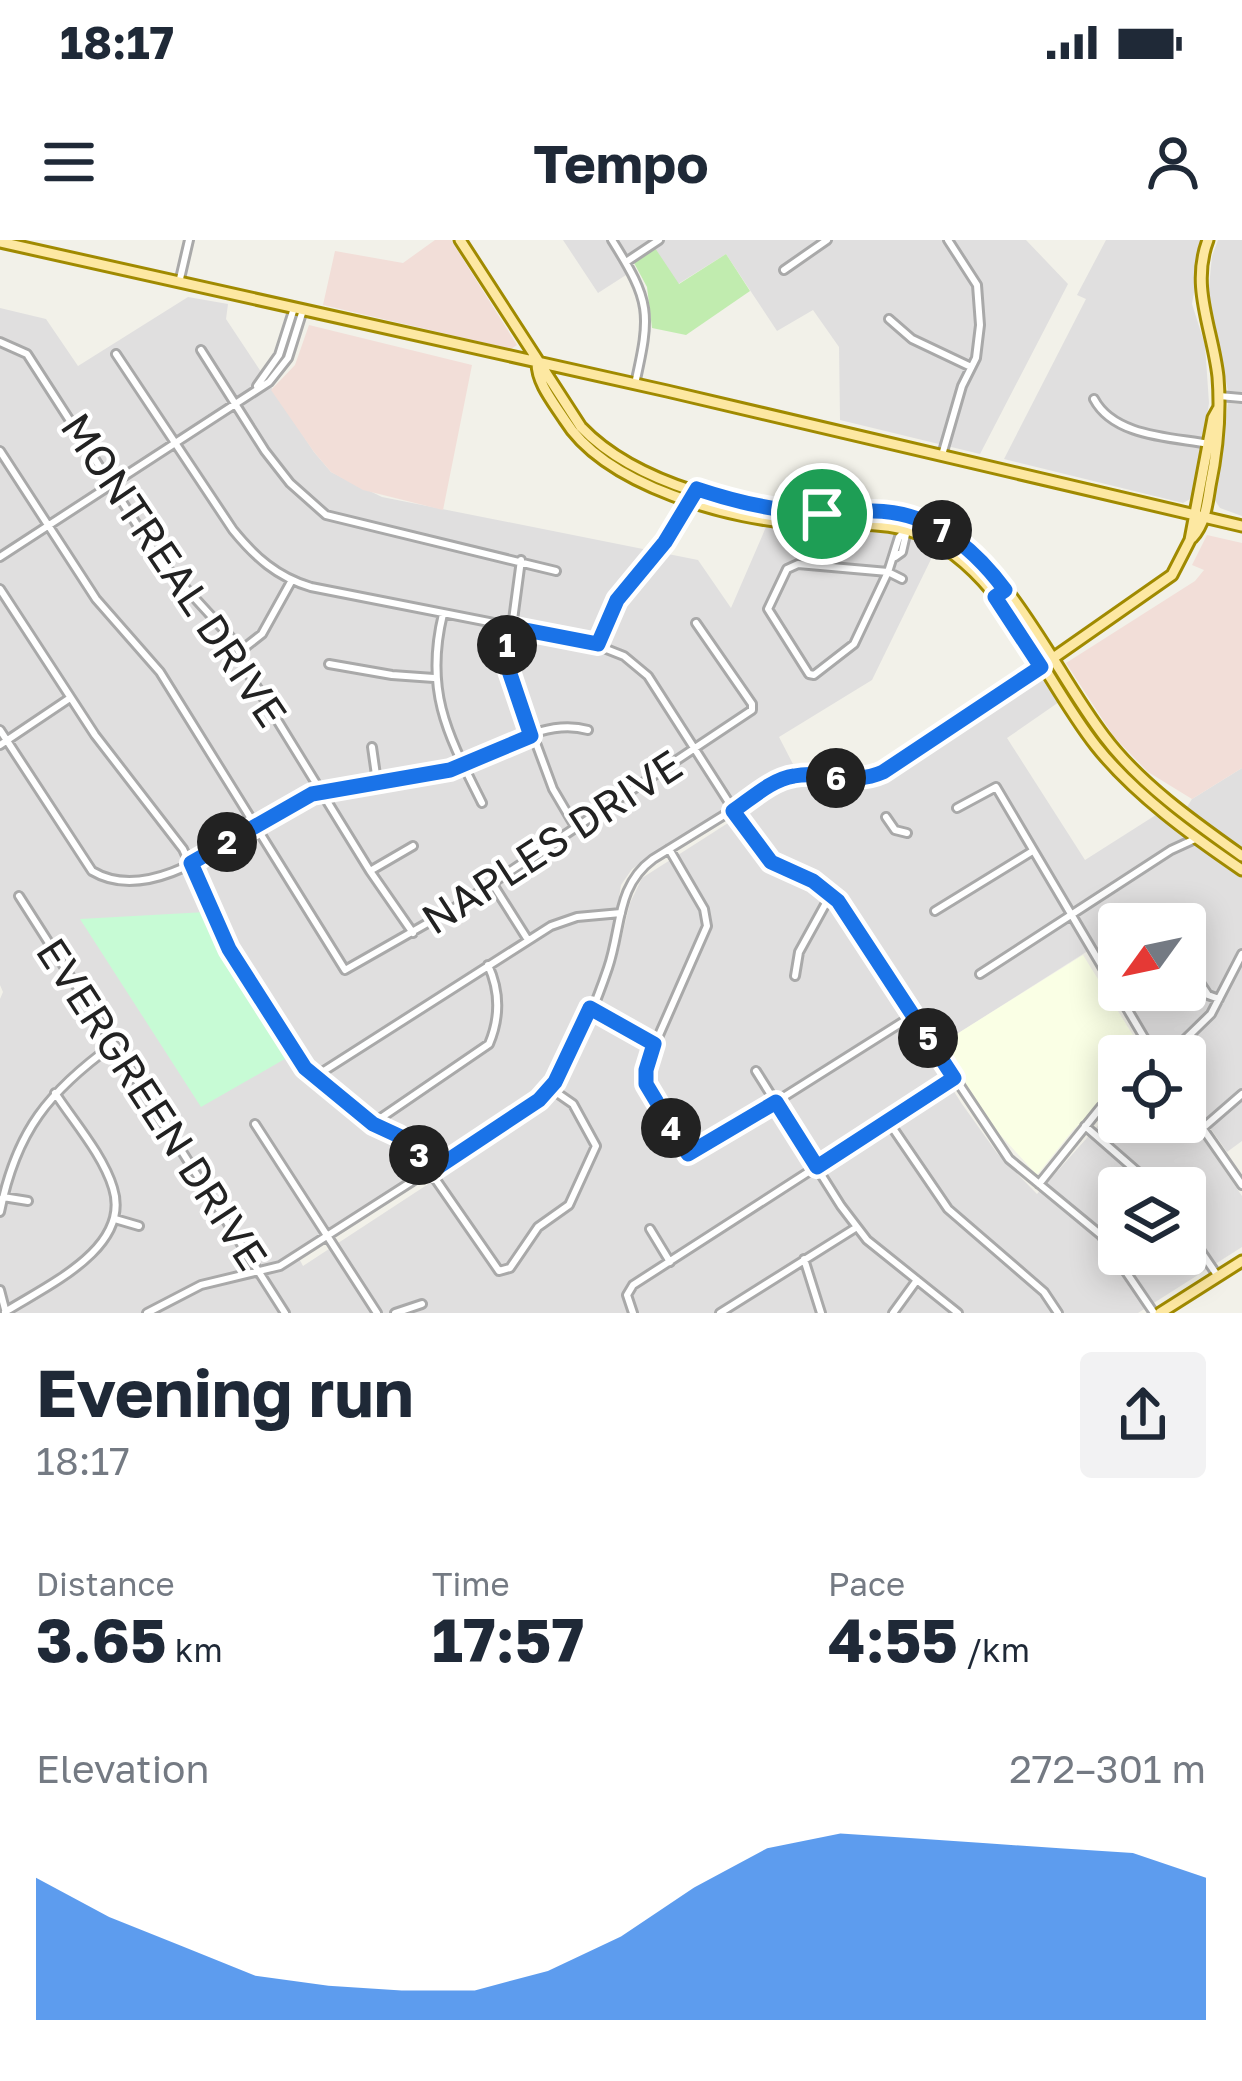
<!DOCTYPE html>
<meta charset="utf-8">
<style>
:root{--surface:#fff;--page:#f2f2f3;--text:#1f2937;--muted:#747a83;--accent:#1a73e8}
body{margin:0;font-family:"Golos Text",sans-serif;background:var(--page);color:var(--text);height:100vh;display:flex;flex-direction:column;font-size:45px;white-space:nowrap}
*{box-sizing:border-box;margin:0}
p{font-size:39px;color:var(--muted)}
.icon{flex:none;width:66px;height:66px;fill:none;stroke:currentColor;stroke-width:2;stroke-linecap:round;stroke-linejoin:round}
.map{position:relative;height:1073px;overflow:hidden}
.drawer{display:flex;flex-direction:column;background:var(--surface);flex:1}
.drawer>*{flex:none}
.needle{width:78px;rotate:237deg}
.fabs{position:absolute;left:1098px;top:663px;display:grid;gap:24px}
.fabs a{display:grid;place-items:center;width:108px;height:108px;border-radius:12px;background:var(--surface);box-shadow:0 6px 30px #0003;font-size:60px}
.pin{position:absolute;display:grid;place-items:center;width:102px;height:102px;color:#fff;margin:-51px;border:6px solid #fff;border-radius:50%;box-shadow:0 3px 12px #0007}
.km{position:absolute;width:60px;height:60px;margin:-30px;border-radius:50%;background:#222;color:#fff;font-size:33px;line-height:60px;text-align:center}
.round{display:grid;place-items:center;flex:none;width:126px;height:126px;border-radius:12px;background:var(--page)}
.head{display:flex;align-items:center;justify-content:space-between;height:204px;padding:0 36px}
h1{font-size:66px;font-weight:700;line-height:90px}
.metrics{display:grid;grid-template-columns:repeat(3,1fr);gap:18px;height:204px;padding:12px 36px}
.metrics div{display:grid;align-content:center}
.metrics b{font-size:60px;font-weight:700}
.metrics small{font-size:33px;font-weight:400}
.metrics p{font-size:33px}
.chart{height:336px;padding:24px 36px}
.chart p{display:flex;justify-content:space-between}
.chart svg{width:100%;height:216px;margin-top:12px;fill:var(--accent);opacity:.7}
.status{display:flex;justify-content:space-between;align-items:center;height:84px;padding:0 60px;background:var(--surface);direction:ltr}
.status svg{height:33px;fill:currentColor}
header{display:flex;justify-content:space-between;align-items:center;height:156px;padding:0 36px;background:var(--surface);font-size:54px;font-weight:700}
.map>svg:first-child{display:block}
</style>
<div class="status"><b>18:17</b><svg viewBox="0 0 49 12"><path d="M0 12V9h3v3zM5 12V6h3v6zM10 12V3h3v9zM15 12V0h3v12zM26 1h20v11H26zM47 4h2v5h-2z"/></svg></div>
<header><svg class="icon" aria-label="menu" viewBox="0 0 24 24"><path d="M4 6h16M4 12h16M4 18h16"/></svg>Tempo<svg class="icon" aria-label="person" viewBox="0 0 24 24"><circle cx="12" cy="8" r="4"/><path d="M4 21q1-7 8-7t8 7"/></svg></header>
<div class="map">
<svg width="1242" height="1073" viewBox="0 0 1242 1073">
<rect width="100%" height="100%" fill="#f2f1e9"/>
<!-- residential -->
<path fill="#e0dfdf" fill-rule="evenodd" d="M 563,0 L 1026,0 L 1068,44 L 980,214 L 840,180 L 839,107 L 813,70 L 777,91 L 726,14 L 678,44 L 654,8 L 623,28 L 626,35 L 598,53 Z
M 1106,0 L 1203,0 L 1192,64 L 1205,105 L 1209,163 L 1194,257 L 1183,263 L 1004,219 L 1086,59 L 1077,55 Z
M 1218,0 L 1242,0 L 1242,152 L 1228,151 L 1208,57 L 1212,16 Z
M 188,57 L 228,64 L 226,79 L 314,212 L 331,232 L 382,257 L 698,320 L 731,368 L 766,287 L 884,293 L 917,299 L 936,309 L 872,440 L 779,497 L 794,526 L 632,629 L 621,645 L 614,689 L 600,739 L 569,808 L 538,855 L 295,1011 L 303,1026 L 523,882 L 550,858 L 581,804 L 616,721 L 630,663 L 642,638 L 792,542 L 839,548 L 880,541 L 1040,435 L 1059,462 L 1007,498 L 1085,620 L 1159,573 L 1242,637 L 1242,901 L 1227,912 L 1185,852 L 1185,816 L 1161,816 L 1121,750 L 1185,750 L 1185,684 L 1119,684 L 1119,747 L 1094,707 L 941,804 L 841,657 L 816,637 L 799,630 L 793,640 L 816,650 L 837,668 L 962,864 L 997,913 L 1037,954 L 1119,862 L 1119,882 L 1185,882 L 1185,873 L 1242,956 L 1242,1007 L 1138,1073 L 0,1073 L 0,759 L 3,752 L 0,745 L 0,68 L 46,79 L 78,126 ZM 82,679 L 216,698 L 289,815 ZM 1119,948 L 1185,948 L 1185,1014 L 1119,1014 Z
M 1228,163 L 1242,164 L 1242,276 L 1220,268 L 1214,259 Z
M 1242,528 L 1242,608 L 1187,567 L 1192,559 Z"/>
<!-- commercial -->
<path fill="#f2ded8" d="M 435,0 L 451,0 L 517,105 L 511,109 L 323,65 L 335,11 L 403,23 Z
M 309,85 L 472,125 L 443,270 L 363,250 L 331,232 L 314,212 L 271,150 L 295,125 Z
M 1207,295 L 1242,303 L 1242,528 L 1192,559 L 1148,532 L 1114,497 L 1066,423 L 1195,341 L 1204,330 L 1192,325 Z"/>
<!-- education -->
<path fill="#faffe5" d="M 1083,715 L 1146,816 L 1119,816 L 1119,847 L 1073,890 L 1037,935 L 995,889 L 941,804 Z"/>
<!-- grass -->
<path fill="#c1ecaf" d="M 655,8 L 679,44 L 726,14 L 750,51 L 686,95 L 652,88 L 647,47 L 633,21 Z"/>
<!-- park -->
<path fill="#c7fbd5" d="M 206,672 L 216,698 L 290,816 L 201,867 L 80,679 Z"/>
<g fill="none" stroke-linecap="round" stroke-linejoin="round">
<!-- minor casing -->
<g stroke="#a9a9a9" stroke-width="12">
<path id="minor" d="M 612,0 C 651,62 651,73 635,144
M 626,22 L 659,0
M 784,30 L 827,0
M 179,43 L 189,0
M 889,79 L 912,99 L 971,127
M 0,102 L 27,114 L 159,319 L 234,401 L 250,436 L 370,631 L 413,693
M 201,110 L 265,211 L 290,243 L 326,275 L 556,331
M 116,114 L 233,290 C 255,317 277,337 311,347 L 586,401 L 624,416 L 648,436 L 760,611 C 782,634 815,638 837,661 L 1009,919 L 1101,995 L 1154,1073
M 257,146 L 279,115 L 294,68
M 1219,156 L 1242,158
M 1094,159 C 1114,197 1172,197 1209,204
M 0,211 L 96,359 L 160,432 L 345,730 L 461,664 L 752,470 L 752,464 L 696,383
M 942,215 L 962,146 L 976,118 L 980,85 L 977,45 L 948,0
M 0,317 L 269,142 L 288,118 L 303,70
M 895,317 L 902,312 L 907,290
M 521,320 L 507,425 L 553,549 L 576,588
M 798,324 L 888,332 L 854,404 L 814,435 L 809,434 L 768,369 L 787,329 Z
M 902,339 L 888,332 L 899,297 L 906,290
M 0,349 L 95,495 L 183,609 L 229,709 L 305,828 L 372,884 L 399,897 L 416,911 L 499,1031 L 510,1028 L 538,987 L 569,965 L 596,906 L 573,864 L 550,848
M 443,374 C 424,452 448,495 482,563
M 597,404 C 619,351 660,312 689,263
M 239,412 L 262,394 L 292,340
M 329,424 L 392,435 L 434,438
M 0,490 L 92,631 C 157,670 246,585 302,558 C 346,537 402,544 448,530 C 493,517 540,476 588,490
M 0,505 L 70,458
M 372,507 L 377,542
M 957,568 L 996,547 L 1155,816
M 886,577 L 895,590 L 907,593
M 669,609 L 704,669 L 707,686 L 648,820 L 646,844 L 686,912 L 698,911 L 912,776
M 370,631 L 413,606
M 492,643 L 528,700
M 19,656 L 285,1073
M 935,671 L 1031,612
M 1155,672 L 1163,684
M 1185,720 L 1208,755 L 1219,759
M 980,734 L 1171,610 L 1195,599
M 795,736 L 799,712 L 831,654
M 591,768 L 654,804
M 1168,816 L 1211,774 L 1242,714
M 756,831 L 841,966 L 867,1000 L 958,1073
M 316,836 L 551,686 L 577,677 L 621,673
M 1185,863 L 1242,945
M 888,881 L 948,969 L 1044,1052 L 1058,1073
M 255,884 L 377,1073
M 372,884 L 489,804 C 500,778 500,751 488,725
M 1085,886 L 1156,948
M 1204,887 L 1242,854
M 1039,944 L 1101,867 L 1119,853
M 3,957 L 28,961
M 0,972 C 16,891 49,851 114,804
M 115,979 L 139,986
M 1185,988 L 1217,1035
M 650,989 L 670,1022
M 804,1019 L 821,1073
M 0,1050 L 6,1073
M 5,1072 C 46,1046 132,1008 113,948 C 103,915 74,882 55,853
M 147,1073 L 201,1045 L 280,1026 L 539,860 C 571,826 593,772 608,728 C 622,687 616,646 653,619 L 784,538 C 817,529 850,547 883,532 L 1041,427
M 395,1073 L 422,1064
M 633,1073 L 627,1055 L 633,1045 L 954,838
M 720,1073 L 857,987
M 893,1073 L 917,1040"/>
</g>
<!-- major casing -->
<g stroke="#a08a00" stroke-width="15">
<path id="major" d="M 460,0 L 581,187 C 636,245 747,272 825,274 C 863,275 898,267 933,285 C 1009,322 1054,431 1104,496 C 1139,543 1194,582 1242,616
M 0,2 L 667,151 L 1242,286
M 537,123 C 537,143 553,162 564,179 C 605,246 732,281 807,284 C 843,286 882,280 916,293 C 1002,326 1042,438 1096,506 C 1134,554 1192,596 1242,630
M 1192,298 C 1205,284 1207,265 1210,246 C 1218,208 1221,175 1218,137 C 1213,90 1190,47 1208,0
M 1049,421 L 1172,335 L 1190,300 L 1213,178 L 1218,169
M 1160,1073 L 1242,1021"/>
</g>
<!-- minor -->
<use href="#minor" stroke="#fff" stroke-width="6"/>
<!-- major -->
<use href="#major" stroke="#fde8a2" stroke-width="9"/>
</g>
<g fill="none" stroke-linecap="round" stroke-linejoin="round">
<!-- route casing -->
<g stroke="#fff" stroke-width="24">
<path id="route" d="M 697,249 C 736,262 775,271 816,273 C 835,274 854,271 873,271 C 930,271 973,307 1005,350 L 995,357 L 1041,427 L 883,532 C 852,546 825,530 794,536 C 772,539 751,559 733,571 L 771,622 L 813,641 L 838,661 L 954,838 L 817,927 L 776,862 L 688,914 L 646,844 L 646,830 L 654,804 L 590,768 L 555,842 L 539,860 L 432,931 L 399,896 L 373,884 L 305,828 L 229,709 L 191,623 L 312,554 L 450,530 L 531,496 L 507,425 L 510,387 L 598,404 L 617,360 L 665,302 Z"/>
</g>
<!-- route -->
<use href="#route" stroke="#1a73e8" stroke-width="15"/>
</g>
<g text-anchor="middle" stroke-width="9" stroke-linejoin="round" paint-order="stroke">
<!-- street labels -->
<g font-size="42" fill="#222" stroke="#fff">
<text transform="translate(174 330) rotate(56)" y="15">MONTREAL DRIVE</text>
<text transform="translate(552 602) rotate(-33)" y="15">NAPLES DRIVE</text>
<text transform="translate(152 864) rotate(57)" y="15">EVERGREEN DRIVE</text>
</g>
</g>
</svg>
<div class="fabs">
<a><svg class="needle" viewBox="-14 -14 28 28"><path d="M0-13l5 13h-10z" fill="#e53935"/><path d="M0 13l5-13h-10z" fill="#747a83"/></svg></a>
<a><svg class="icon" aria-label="locate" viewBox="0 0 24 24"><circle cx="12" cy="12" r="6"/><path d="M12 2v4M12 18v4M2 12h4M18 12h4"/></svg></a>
<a><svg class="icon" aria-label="layers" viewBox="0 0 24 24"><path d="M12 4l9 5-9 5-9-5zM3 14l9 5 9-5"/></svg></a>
</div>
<div class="pin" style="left:822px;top:274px;background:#1e9e55"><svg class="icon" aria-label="arrive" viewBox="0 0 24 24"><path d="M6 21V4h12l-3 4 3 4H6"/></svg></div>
<b class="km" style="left:507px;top:405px">1</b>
<b class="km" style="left:227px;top:602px">2</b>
<b class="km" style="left:419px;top:915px">3</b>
<b class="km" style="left:671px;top:888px">4</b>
<b class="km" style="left:928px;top:798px">5</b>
<b class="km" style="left:836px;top:538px">6</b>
<b class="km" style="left:942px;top:290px">7</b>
</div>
<section class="drawer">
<div class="head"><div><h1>Evening run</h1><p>18:17</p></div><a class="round"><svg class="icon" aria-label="share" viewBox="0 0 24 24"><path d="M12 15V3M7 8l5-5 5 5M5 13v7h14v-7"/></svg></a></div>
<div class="metrics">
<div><p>Distance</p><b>3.65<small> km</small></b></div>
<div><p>Time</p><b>17:57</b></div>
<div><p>Pace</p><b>4:55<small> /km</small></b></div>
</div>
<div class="chart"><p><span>Elevation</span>272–301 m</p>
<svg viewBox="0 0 160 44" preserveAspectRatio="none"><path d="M0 44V15L10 23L20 29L30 35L40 37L50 38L60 38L70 34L80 27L90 17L100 9L110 6L120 7L130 8L140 9L150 10L160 15V44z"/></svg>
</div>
</section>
